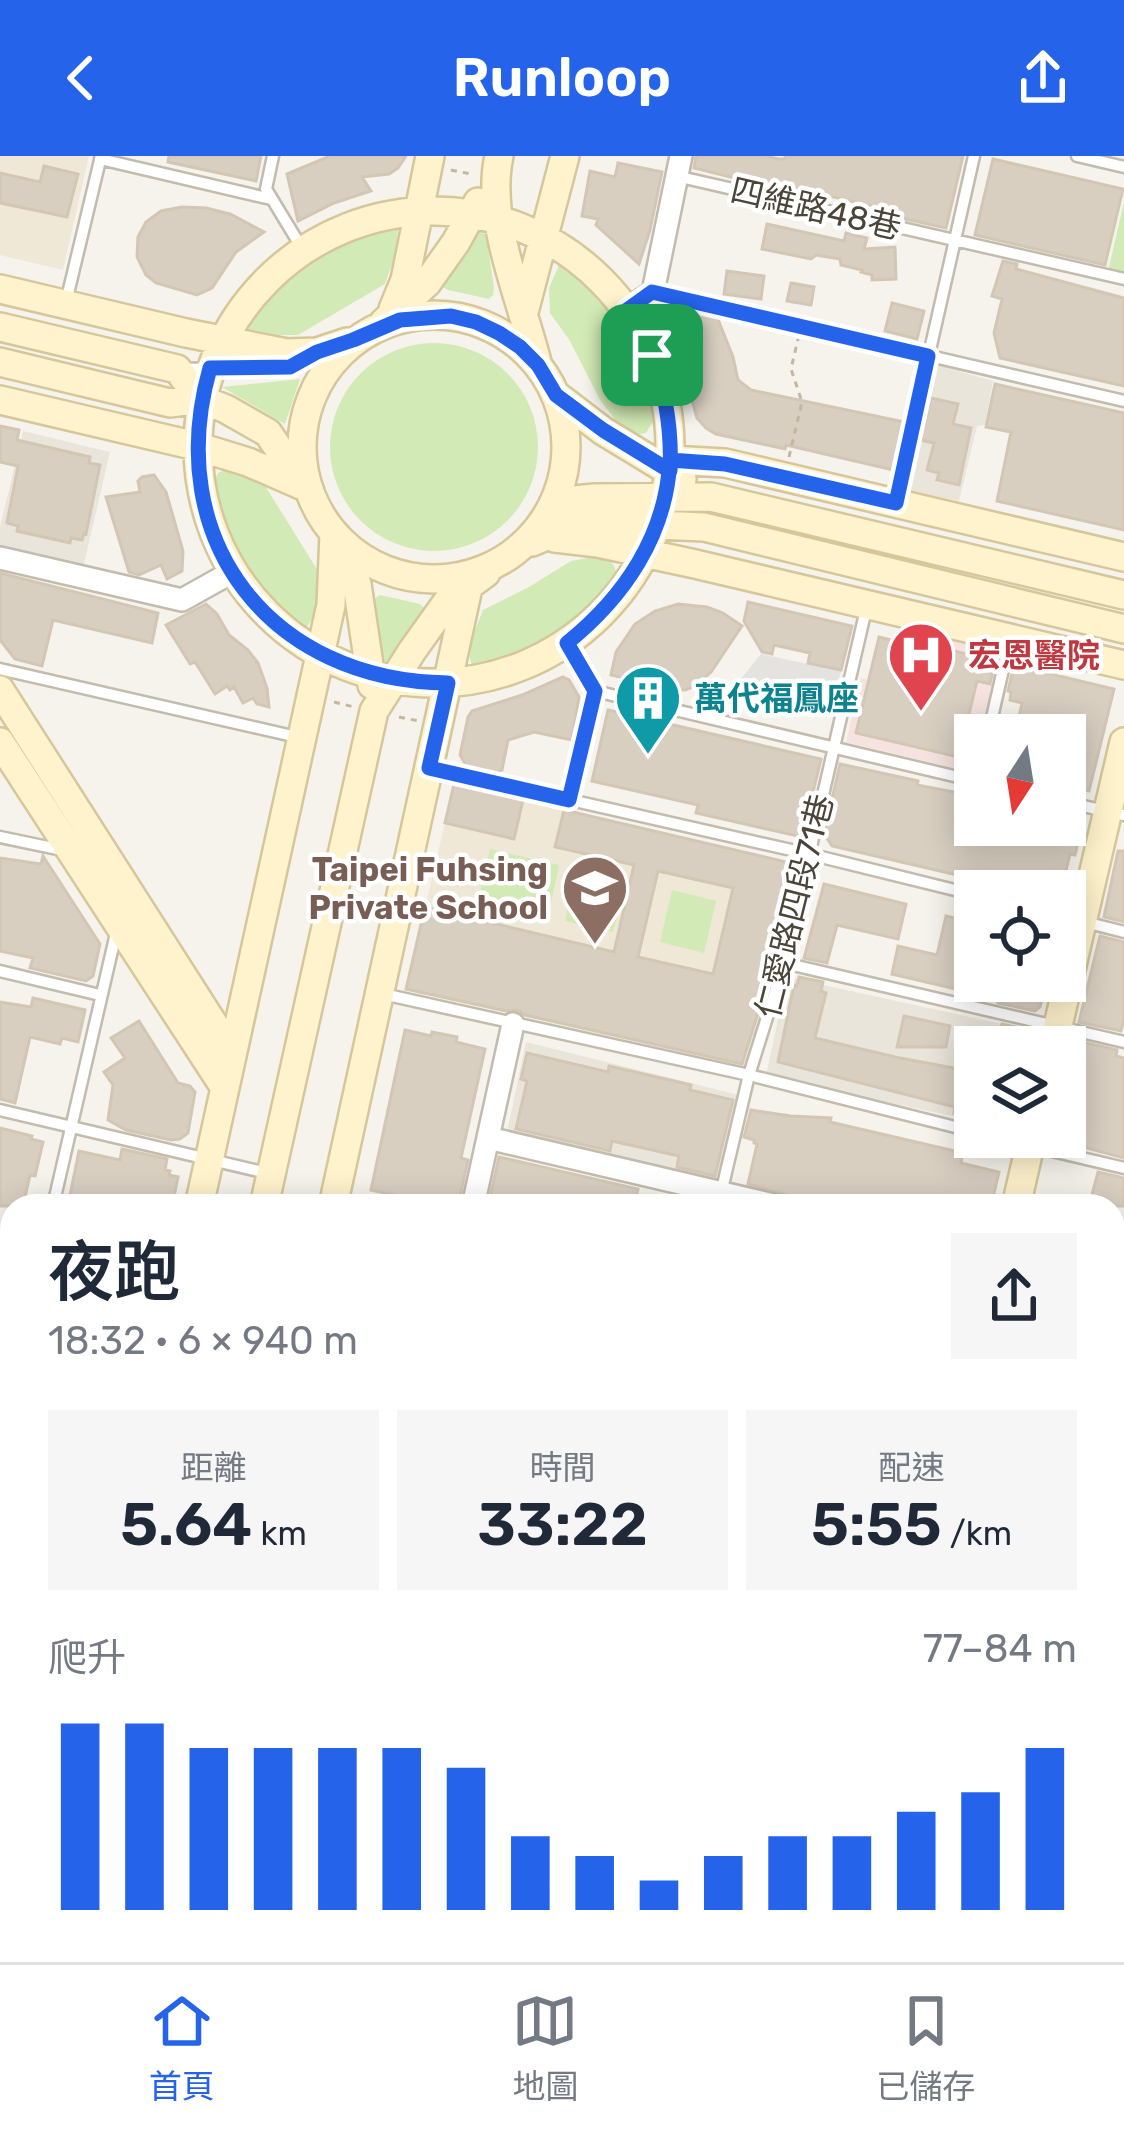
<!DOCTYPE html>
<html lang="zh-TW">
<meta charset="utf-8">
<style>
:root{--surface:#fff;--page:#f6f6f7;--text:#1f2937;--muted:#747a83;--line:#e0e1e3;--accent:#2563eb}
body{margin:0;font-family:Rubik,"Noto Sans TC",sans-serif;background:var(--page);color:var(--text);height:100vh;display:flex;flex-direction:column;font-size:45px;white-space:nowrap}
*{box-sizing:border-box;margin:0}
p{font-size:39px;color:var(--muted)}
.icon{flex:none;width:66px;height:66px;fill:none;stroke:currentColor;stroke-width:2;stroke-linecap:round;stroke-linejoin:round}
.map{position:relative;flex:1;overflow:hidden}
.drawer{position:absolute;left:0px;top:1038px;width:1125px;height:768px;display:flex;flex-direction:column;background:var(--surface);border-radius:36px 36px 0 0;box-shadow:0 6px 30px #0003}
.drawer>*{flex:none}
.needle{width:78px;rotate:192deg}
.fabs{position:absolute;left:954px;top:558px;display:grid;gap:24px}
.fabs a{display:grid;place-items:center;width:132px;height:132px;border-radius:0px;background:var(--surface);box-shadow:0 6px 30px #0003;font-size:60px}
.pin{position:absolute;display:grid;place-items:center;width:102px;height:102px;color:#fff;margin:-51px;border-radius:24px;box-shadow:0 6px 18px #0006}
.round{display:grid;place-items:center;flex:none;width:126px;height:126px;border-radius:0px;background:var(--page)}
.head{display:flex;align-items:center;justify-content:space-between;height:204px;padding:0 48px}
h1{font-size:66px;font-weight:600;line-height:90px}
.stats{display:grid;grid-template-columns:repeat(3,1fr);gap:18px;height:204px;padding:12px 48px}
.stats div{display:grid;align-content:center;border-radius:0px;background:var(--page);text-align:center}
.stats b{font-size:60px;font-weight:600}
.stats small{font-size:33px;font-weight:400}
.stats p{font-size:33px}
.chart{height:336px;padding:24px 48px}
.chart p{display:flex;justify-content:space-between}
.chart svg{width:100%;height:216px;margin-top:12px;stroke:var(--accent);stroke-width:6}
header{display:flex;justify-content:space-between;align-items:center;height:156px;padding:0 48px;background:var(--accent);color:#fff;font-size:54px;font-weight:600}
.dock{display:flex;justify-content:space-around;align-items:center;height:168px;border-top:3px solid var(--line);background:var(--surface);font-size:33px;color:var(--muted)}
.dock a{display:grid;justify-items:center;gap:6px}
.dock .selected{color:var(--accent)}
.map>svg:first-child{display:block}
</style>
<header><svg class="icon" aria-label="back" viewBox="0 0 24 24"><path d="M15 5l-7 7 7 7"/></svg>Runloop<svg class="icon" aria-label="share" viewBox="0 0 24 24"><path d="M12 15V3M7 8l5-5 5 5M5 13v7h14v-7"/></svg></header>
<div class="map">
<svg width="1124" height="1806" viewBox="0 0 1124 1806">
<rect width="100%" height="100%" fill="#f6f3ec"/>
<!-- residential -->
<path fill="#eae5da" d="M 934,208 L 993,225 L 985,269 L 977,270 L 959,345 L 905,334 Z
M 23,275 L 110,296 L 83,412 L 0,393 L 0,371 Z
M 787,821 L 1038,876 L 1035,891 L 975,891 L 975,965 L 766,920 Z
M 526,886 L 739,939 L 720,1029 L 507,976 Z
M 1113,1136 L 1124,1139 L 1124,1236 L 1113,1234 Z
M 0,1336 L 12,1339 L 12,1449 L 0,1446 Z"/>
<!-- commercial -->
<path fill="#f7ead8" d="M 1124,1612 L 1124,1785 L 1113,1781 L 1113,1660 Z"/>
<!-- education -->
<path fill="#efe8d6" d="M 0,0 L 89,0 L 63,114 L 0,99 Z
M 454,628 L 795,708 L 747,912 L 406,833 Z"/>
<!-- medical -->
<path fill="#f6e3e0" d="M 951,481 L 1004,493 L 984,579 L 975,579 L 975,617 L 846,586 L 861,522 L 928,538 L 939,534 Z"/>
<!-- green -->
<path fill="#d2eab5" d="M 1124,46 L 1124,119 L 1108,115 Z
M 395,71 L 398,73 L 396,96 L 385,128 L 298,179 L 279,179 L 249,173 L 248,168 C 282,115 336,85 395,71 Z
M 478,75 L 484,77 L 487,84 L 494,132 L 493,139 L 489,143 L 448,134 L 443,131 L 442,125 L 475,76 Z
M 559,109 C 614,138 644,206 654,264 L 646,277 L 634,279 L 620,270 L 600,244 L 570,185 L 550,157 L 549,132 Z
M330 291a104 104 0 1 1 208 0a104 104 0 1 1-208 0Z
M 300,223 L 285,268 L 222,231 Z
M 230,312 L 264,328 L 318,415 L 317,454 L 306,473 C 260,451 228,392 217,344 C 215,332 212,327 218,317 Z
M 598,400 C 609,402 616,408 616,419 C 578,466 532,500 472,511 L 468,492 L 483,454 L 529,431 L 571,405 Z
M 380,439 L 420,448 L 424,452 L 424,457 L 389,509 L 382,508 L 373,444 Z
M 490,693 L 559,709 L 548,761 L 478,745 Z
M 577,712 L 626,723 L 613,776 L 565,765 Z
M 672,734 L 716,745 L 704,797 L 660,786 Z
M 866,1794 L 1065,1794 L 1062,1806 L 917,1806 Z"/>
<!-- parking -->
<path fill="#e5e3e0" d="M 761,498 L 841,515 L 834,547 L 787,537 L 783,551 L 728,539 Z"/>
<!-- building -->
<path fill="#d8cfc1" stroke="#d3c7b4" stroke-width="3" fill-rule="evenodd" d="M 169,0 L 261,0 L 256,25 L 168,6 Z
M 330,0 L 406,0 L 398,12 L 389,18 L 362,21 L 371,35 L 334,47 L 298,65 L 287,18 Z
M 696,0 L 765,0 L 779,3 L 785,3 L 785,0 L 963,0 L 946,72 L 887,59 L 888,54 L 771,26 L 770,31 L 694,12 Z
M 993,3 L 1123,33 L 1105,109 L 975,79 Z
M 618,7 L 662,16 L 650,74 L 639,108 L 596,69 L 598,63 L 582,60 L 590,15 L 615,21 Z
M 44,10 L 78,18 L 67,61 L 0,47 L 0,17 L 40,26 Z
M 182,51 L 206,52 L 230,58 L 264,76 L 236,96 L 212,132 L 197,139 L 156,127 L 146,119 L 137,101 L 138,81 L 146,66 L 161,55 Z
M 767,68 L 844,85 L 846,77 L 867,82 L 864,93 L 895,91 L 896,123 L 872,124 L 872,119 L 861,116 L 862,114 L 841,109 L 840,103 L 816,99 L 811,103 L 762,93 Z
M 1003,105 L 1017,108 L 1016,113 L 1124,142 L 1124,230 L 1000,202 L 994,177 L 1002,143 L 992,140 Z
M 727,115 L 764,120 L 761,143 L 724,138 Z
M 791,127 L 814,131 L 811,149 L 787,145 Z
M 892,147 L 924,155 L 917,183 L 885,175 Z
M 673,151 L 717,161 L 733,201 L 738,224 L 751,234 L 904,266 L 893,314 L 786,289 L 785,293 L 716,278 L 706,272 L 697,262 L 680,202 L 658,158 Z
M 995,228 L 1124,257 L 1124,374 L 997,345 L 1011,276 L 986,271 Z
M 931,242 L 958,248 L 953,268 L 971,272 L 959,329 L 937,324 L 939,317 L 927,314 L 934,287 L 920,284 Z
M 0,270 L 19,274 L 17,284 L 90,301 L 89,307 L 100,309 L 86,378 L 84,377 L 82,384 L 71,382 L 70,387 L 39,380 L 17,375 L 18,370 L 7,367 L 18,310 L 0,306 Z
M 154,319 L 166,336 L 183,395 L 182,415 L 167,423 L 161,409 L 139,419 L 129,416 L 106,341 L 140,336 L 138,325 L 142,321 Z
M 0,417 L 158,457 L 152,487 L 53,464 L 42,510 L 15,503 L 0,484 Z
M 748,446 L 852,470 L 841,514 L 808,507 L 810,497 L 774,489 L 772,498 L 762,496 L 744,465 Z
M 206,448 L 217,458 L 229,479 L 248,494 L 258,507 L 267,532 L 269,551 L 257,548 L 253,542 L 243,547 L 234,531 L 230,534 L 227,530 L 215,538 L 195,506 L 190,508 L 166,469 Z
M 678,448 L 707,451 L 723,457 L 742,470 L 711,516 L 696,530 L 685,534 L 668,533 L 611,519 L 616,496 L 635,468 L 655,455 Z
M 879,481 L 948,498 L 950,494 L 995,505 L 990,528 L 977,525 L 968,562 L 981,565 L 978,579 L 975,579 L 973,594 L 969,593 L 967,603 L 856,577 Z
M 1014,509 L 1114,533 L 1089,635 L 1065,629 L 1065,579 L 998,579 L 1000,570 L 1016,575 L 1022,547 L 1010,544 L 1011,536 L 1008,535 Z
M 563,521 L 569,524 L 579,541 L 572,584 L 534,576 L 508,584 L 502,614 L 495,617 L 467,611 L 460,599 L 468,561 L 472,555 L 522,539 Z
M 608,554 L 821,603 L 802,681 L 696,657 L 698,649 L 592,625 Z
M 840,608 L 918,625 L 917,629 L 975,640 L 975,669 L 1065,669 L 1065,661 L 1083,665 L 1075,699 L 1070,698 L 1061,735 L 1026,735 L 832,690 L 824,678 Z
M 454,628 L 523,644 L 514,683 L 445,667 Z
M 564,654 L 795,708 L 764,838 L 742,908 L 525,859 L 517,854 L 506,855 L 406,833 L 425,751 L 614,796 L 634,709 L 555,691 ZM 658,715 L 733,732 L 713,818 L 638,801 Z
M 1118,695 L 1124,695 L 1124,766 L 1104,761 Z
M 43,700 L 100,788 L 93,820 L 86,825 L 30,812 L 33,802 L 0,795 L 0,702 L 41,708 Z
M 824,728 L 906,748 L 898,783 L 837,769 L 827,807 L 804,802 Z
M 946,760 L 975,767 L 975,825 L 1047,825 L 1040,851 L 1035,855 L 998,847 L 999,843 L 892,818 L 898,790 L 937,799 Z
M 1100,780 L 1124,786 L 1124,863 L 1121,875 L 1079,866 Z
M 799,821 L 823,826 L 821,835 L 826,837 L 815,882 L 895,901 L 975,916 L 975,962 L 954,957 L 955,951 L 778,906 L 794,829 L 797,830 Z
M 33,842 L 85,854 L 78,886 L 62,882 L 60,888 L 30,881 L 15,947 L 0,943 L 0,846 L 31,851 Z
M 904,860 L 950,870 L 946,891 L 897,891 Z
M 139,865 L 178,927 L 190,930 L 195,936 L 188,977 L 180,983 L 171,984 L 126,974 L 108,964 L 113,929 L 104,916 L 125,902 L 111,882 Z
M 1002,868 L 1016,871 L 1010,876 L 1037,882 L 1035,891 L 997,891 Z
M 405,874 L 431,880 L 432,876 L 457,881 L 456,886 L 485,893 L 461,1002 L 468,1004 L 458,1050 L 445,1050 L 371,1034 Z
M 1078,885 L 1117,894 L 1116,900 L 1124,902 L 1124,1002 L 1065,986 L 1065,939 Z
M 527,897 L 608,916 L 609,910 L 691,929 L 690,934 L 733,944 L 715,1020 L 677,1011 L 679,1000 L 612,985 L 610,995 L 516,973 L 527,925 L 521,923 Z
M 751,954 L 791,960 L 831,962 L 830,966 L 963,997 L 961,1007 L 999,1016 L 991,1050 L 854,1050 L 811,1040 L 810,1045 L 748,1028 L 757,988 L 754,987 L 754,984 L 744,981 Z
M 0,972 L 32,980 L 31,983 L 43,986 L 35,1020 L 30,1019 L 23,1050 L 0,1050 Z
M 122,993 L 167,1003 L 165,1014 L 170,1015 L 169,1019 L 178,1021 L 172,1050 L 118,1050 L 70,1039 L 79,995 L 120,1004 Z
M 499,1001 L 638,1033 L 634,1050 L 488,1050 Z
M 1098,1016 L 1124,1022 L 1124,1050 L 1089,1050 Z"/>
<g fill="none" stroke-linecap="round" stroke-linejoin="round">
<!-- lane casing -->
<g stroke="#c2bbae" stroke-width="15">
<path id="lane" d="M 273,0 L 266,33 L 303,94
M 1077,0 L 1124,11
M 100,3 L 271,43
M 676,20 L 1124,123
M 653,136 L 1124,245
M 66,146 L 101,0
M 180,213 L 290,211 L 304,204
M 896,344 L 974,0
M 567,487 L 595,535 L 569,643
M 0,513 L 297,581
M 595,535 L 975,625
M 988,579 L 1010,483
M 429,612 L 809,698 L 975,739
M 1065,646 L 1124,659
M 0,681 L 67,695
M 1065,761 L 1124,776
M 784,807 L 1124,886
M 0,815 L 100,839
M 383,838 L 749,919 L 975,976
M 0,954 L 271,1018
M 993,981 L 1124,1012
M 53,1050 L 117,773
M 718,1050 L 749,919 L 784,807 L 867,449
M 0,1090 L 12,1093
M 1113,1129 L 1124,1132
M 1113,1247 L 1124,1250
M 1113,1365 L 1124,1368
M 1113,1635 L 1124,1589
M 311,1806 L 313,1794
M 540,1806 L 543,1794
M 1073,1806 L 1075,1794"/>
</g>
<!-- street casing -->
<g stroke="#c2bbae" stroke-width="26">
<path id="street" d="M 627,154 L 653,136 L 681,0
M 0,402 L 182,444 L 232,416
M 488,982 L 778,1050
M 473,1050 L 513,868
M 0,1453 L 12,1456
M 0,1605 L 12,1608
M 1113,1792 L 1124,1796
M 808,1794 L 857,1806"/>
</g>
<!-- secondary casing -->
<g stroke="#d6c79b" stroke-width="32">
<path id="secondary" d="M 499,0 C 485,63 521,143 537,206
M198 291a236 236 0 1 1 472 0a236 236 0 1 1-472 0Z
M 0,133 L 186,177 L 287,197 L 317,196 L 347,186
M 393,153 L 405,124 L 430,0
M 524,156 L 565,0
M302 291a132 132 0 1 1 264 0a132 132 0 1 1-264 0Z
M 384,166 L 427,127 L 456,86 L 478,46
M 0,171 L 177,213 L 201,243
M 0,206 L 170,247 L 201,243 L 226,253 L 268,277 L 303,329
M 556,239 L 603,275 L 682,323
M 0,244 L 196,290 L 248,306 L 301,329
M 670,304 L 725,307 L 1124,401
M 552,353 L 574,344 L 595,342 L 711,341 L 1124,439
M 555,382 L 598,387 L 695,408 L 1124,509
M 532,386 L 565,372 L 587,366 L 704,371 L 1124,473
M 338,387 L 357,428 L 372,529
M 0,534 L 232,897
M 0,586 L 225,932
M 1053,891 L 1124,586
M 199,1050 L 331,449 L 334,378
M 264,1050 L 374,555 L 412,495 L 447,446 L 486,417
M 333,1050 L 468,432
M 1016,1050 L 1032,981
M 32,1806 L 35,1794
M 101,1806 L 104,1794
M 166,1806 L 169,1794
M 832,1806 L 835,1794"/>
</g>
<!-- primary casing -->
<g stroke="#e6c16a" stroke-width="34">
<path id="primary" d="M 0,1258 L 12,1261
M 0,1301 L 12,1304
M 1113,1523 L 1124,1526
M 1113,1565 L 1124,1567"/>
</g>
<!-- path -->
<path stroke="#c4b79f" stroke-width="3" stroke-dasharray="6 6" stroke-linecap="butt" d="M 451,14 L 471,18
M 789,301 L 802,246 L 791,213 L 798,183
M 334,546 L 354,551
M 399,561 L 419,565
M 0,1754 L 12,1756"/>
<!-- lane -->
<use href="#lane" stroke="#fff" stroke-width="10"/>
<!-- street -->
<use href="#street" stroke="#fff" stroke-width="21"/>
<!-- secondary -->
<use href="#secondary" stroke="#fff3cd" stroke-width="27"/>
<!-- primary -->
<use href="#primary" stroke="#ffe39c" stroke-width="30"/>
</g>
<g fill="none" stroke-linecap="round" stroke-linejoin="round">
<!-- route casing -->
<g stroke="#fff" stroke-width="24">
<path id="route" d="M 652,199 C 666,237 672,274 670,315 L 603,274 L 556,239 L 538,209 L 520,191 L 499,177 L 476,166 L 451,160 L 400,164 L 353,184 L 317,196 L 290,211 L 210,212 C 161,384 270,525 448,527 L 429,612 L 569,644 L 595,535 L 567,487 C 624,441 666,380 670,304 L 725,308 L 896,347 L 928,200 L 652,136 L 627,154 L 652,199"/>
</g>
<!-- route -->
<use href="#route" stroke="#2563eb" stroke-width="15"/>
</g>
<!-- icons -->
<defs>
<g id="hospital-pin" transform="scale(3.45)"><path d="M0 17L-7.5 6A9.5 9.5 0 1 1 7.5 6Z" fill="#e0444e" stroke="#fff"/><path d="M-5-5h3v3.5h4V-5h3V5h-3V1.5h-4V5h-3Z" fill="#fff"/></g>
<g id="building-pin" transform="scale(3.45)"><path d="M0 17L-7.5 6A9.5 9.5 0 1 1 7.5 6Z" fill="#0f9aa8" stroke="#fff"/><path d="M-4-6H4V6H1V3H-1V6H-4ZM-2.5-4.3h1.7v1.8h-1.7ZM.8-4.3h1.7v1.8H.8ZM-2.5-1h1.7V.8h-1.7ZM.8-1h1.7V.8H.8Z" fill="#fff"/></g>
<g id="school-pin" transform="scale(3.45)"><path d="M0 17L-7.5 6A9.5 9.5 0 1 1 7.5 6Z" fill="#8d6e63" stroke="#fff"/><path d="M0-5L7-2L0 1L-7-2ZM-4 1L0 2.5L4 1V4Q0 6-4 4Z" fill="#fff"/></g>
</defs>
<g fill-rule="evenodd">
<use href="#hospital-pin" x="921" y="499"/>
<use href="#building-pin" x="648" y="542"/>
<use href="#school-pin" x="595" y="732"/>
</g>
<g text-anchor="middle" stroke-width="9" stroke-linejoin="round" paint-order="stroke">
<!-- street labels -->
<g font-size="33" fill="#4b4439" stroke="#fff">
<text transform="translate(816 52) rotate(13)" y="12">四維路48巷</text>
<text transform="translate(794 750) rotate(-76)" y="12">仁愛路四段71巷</text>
</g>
<!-- health labels -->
<g font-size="33" font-weight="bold" fill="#be3a42" stroke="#fff" text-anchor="start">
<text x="968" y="511">宏恩醫院</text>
</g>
<!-- culture labels -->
<g font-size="33" font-weight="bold" fill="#0d838f" stroke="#fff" text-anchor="start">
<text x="694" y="554">萬代福鳳座</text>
</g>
<!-- education labels -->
<g font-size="33" font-weight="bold" fill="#785e54" stroke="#fff" text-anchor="end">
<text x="548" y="725">Taipei Fuhsing<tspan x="548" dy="38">Private School</tspan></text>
</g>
</g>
</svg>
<div class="fabs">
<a><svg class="needle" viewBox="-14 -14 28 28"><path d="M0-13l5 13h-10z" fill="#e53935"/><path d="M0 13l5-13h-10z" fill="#747a83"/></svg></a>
<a><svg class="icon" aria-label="locate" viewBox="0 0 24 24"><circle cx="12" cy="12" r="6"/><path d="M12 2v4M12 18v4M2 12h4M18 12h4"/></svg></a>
<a><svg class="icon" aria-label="layers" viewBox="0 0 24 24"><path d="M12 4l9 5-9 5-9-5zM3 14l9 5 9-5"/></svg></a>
</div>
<div class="pin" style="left:652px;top:199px;background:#1e9e55"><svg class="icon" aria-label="arrive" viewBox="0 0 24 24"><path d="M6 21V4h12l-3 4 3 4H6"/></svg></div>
<section class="drawer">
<div class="head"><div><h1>夜跑</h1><p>18:32 · 6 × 940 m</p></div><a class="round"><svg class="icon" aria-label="share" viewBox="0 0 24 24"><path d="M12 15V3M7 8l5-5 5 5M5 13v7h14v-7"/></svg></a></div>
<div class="stats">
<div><p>距離</p><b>5.64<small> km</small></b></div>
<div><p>時間</p><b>33:22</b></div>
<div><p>配速</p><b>5:55<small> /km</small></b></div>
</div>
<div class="chart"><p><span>爬升</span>77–84 m</p>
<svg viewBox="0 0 160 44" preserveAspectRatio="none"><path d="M5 44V6M15 44V6M25 44V11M35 44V11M45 44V11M55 44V11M65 44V15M75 44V29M85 44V33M95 44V38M105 44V33M115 44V29M125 44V29M135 44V24M145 44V20M155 44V11"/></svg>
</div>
</section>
</div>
<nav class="dock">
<a class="selected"><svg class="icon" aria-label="home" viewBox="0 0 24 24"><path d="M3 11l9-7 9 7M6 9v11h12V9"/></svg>首頁</a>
<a><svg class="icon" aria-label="map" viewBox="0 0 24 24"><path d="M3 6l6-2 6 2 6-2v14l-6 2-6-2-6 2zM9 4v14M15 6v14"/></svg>地圖</a>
<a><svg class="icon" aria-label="saved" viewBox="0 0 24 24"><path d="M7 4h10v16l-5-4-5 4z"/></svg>已儲存</a>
</nav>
